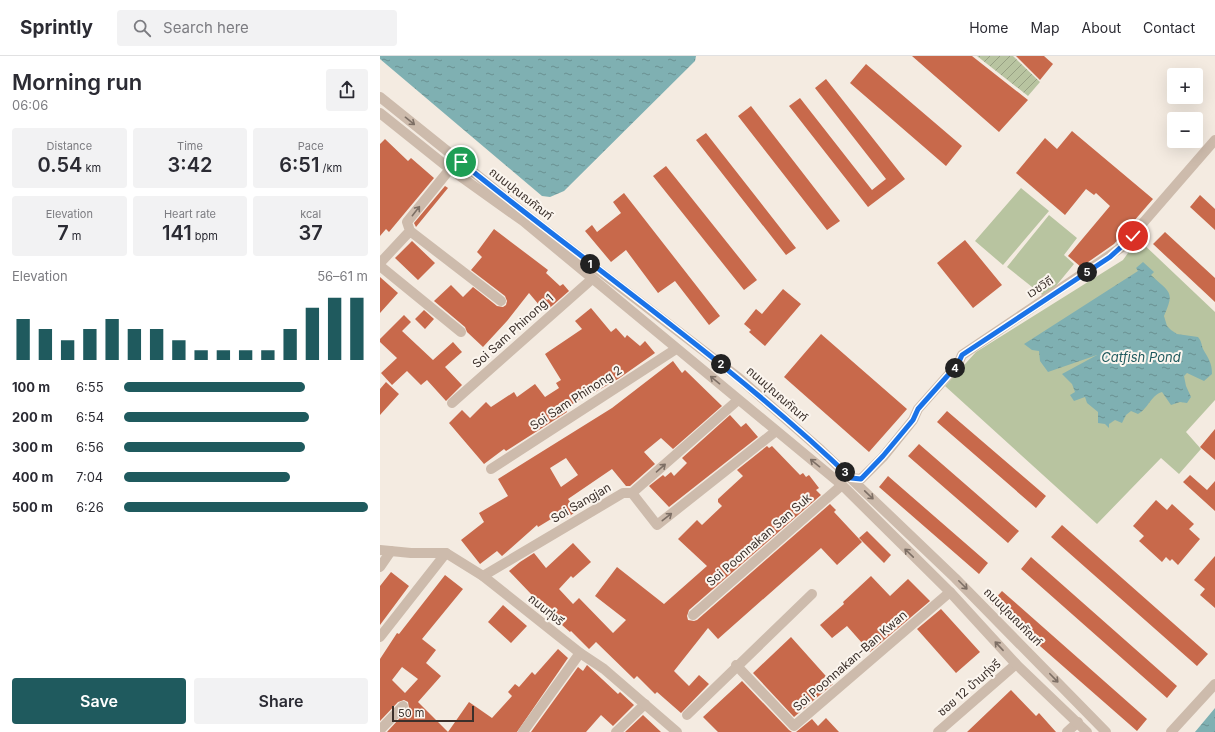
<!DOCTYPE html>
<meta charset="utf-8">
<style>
:root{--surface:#fff;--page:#f2f2f3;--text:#2b2b33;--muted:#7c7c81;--line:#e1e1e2;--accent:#1f5a5e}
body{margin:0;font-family:Inter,"Noto Sans Thai",sans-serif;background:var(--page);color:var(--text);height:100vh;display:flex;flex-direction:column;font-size:15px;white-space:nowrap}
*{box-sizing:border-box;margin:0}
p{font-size:13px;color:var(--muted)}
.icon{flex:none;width:22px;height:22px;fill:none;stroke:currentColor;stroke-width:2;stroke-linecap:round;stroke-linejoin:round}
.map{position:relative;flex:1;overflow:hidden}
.details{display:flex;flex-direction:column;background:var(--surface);width:380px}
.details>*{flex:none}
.buttons{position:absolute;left:787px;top:12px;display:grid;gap:8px}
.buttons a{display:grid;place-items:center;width:36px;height:36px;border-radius:4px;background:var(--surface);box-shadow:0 4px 16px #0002;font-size:20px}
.scale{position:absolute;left:12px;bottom:10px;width:82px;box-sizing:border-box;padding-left:4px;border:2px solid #3b302b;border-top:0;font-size:11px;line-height:14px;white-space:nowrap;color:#3b302b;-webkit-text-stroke:3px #fbf5ee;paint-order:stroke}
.pin{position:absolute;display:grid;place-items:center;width:34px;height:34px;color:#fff;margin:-17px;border:2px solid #fff;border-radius:50%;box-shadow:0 1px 4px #0007}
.km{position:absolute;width:20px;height:20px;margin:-10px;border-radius:50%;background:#222;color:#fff;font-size:11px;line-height:20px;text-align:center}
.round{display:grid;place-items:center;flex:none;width:42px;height:42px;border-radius:4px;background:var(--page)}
.headline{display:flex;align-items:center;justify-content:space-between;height:68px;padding:0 12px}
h1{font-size:22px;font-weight:600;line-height:30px}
.stats{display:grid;grid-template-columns:repeat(3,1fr);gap:6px;height:68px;padding:4px 12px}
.stats div{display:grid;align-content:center;border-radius:4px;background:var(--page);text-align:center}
.stats b{font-size:20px;font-weight:600}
.stats small{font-size:11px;font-weight:400}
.stats p{font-size:11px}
.chart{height:112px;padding:8px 12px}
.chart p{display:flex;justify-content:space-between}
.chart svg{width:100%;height:72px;margin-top:4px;stroke:var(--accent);stroke-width:6}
.primary-button{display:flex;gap:8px;margin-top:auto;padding:8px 12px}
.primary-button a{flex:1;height:46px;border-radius:4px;background:var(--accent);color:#fff;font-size:16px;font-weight:600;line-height:46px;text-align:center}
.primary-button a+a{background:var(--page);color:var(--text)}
ul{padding:0 12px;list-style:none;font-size:13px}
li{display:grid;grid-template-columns:64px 48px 1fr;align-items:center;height:30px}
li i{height:10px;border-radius:5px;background:var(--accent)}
header{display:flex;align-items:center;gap:24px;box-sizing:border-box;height:56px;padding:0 20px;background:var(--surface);border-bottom:1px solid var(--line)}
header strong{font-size:19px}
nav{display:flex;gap:22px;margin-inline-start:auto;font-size:14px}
.search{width:280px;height:36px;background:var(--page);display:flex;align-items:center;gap:10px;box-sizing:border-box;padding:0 14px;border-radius:4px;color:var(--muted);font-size:15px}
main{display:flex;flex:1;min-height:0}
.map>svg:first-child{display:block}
</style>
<header>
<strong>Sprintly</strong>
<div class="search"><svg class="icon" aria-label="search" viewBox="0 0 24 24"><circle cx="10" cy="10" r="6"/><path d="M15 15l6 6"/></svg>Search here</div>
<nav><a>Home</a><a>Map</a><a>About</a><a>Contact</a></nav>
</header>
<main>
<section class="details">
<div class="headline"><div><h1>Morning run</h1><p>06:06</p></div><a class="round"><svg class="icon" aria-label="share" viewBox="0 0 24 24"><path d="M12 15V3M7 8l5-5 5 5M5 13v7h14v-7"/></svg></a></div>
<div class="stats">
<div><p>Distance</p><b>0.54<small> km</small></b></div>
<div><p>Time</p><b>3:42</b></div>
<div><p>Pace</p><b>6:51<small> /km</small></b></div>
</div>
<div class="stats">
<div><p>Elevation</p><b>7<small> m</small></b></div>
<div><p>Heart rate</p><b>141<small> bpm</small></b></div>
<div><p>kcal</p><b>37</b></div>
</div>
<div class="chart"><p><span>Elevation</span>56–61 m</p>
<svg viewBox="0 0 160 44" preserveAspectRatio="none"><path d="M5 44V19M15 44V25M25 44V32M35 44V25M45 44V19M55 44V25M65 44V25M75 44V32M85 44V38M95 44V38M105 44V38M115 44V38M125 44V25M135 44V12M145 44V6M155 44V6"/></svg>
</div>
<ul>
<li><b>100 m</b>6:55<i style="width:74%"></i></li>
<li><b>200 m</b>6:54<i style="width:76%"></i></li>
<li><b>300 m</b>6:56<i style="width:74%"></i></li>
<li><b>400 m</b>7:04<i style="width:68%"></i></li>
<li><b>500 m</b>6:26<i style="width:100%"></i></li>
</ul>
<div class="primary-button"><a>Save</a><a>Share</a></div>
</section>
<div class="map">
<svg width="835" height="676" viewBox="0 0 835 676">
<defs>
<pattern id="garden-furrows" width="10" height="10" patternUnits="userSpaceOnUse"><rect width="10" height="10" fill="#b8c4a0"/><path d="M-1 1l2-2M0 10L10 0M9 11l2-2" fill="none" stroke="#97a083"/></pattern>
<pattern id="water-ripples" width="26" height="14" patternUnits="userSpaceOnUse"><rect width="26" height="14" fill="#7fb0b2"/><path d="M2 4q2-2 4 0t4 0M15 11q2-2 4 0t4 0" fill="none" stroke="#699091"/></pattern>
</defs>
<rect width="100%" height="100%" fill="#f4ebe1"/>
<!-- park -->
<path fill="#b8c4a0" d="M 641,132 L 669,155 L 623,209 L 595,185 Z
M 669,159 L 697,182 L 684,199 L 694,208 L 666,242 L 627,211 Z
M 758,183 L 835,256 L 835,344 L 806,376 L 821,393 L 799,418 L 781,402 L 717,468 L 565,330 L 596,296 L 743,204 Z"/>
<!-- garden -->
<path fill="url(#garden-furrows)" d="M 597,0 L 633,0 L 660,26 L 648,40 Z"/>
<!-- water -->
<path fill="url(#water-ripples)" d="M 0,0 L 316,0 L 315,5 L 184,135 L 170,141 L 162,140 L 0,3 Z
M 763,206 L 774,216 L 771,219 C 790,237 795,235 784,260 L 787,270 L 791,274 L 797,278 L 818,281 C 822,286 821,288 823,293 C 828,302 832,306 832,318 L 824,325 L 807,317 L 804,320 L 806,330 L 811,341 L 807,347 L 800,346 L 791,349 L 782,336 C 770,340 769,352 758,358 L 751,355 L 746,359 L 742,367 L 735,364 L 729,368 L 729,372 L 725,368 L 718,367 L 718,356 L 707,347 L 705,341 L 694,345 L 690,339 L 695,336 L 692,328 L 682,318 L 717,299 L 668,316 L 660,305 L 659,295 L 652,294 L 644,288 L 758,215 L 756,212 Z
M 835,652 L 835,676 L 815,676 Z"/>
<!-- building -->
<path fill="#c8694b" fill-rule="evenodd" d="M 532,0 L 592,0 L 648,44 L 619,76 Z
M 636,0 L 664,0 L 673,8 L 660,24 Z
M 486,8 L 582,90 L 566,110 L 470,27 Z
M 446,23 L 525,123 L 488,151 L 409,50 L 420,42 L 492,134 L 506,123 L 435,32 Z
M 371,50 L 460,165 L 447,174 L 358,60 Z
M 692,75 L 773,143 L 734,188 L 701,211 L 688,200 L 730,150 L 716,137 L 714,139 L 706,133 L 685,159 L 636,117 L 665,82 L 677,93 Z
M 326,77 L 416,192 L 406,199 L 316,84 Z
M 5,83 L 28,105 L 31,102 L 54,122 L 9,176 L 6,173 L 0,180 L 0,88 Z
M 286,110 L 377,224 L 364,234 L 273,120 Z
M 65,130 L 68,132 L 36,171 L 34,167 Z
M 244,137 L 340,260 L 329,269 L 295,225 L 278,237 L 246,194 L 231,206 L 205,175 L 212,169 L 217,176 L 241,157 L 233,146 Z
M 820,139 L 835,153 L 835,174 L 810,151 Z
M 114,173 L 168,214 L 166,217 L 180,230 L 183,228 L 189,235 L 165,256 L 149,237 L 127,265 L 103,291 L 87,276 L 85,271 L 54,245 L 71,229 L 83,241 L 93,231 L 117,250 L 123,251 L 126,249 L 127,245 L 125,240 L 91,214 L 102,201 L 97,196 Z
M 785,176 L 835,222 L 835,246 L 773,188 Z
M 585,184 L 622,229 L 593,252 L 557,207 Z
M 32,185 L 55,207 L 38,224 L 15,202 Z
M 0,221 L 18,237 L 0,257 Z
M 403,233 L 421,248 L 385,290 L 369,276 L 371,274 L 364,268 L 376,253 L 382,258 Z
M 211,252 L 231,276 L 236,272 L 245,282 L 247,279 L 260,290 L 265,285 L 275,297 L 238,323 L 212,338 L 211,336 L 185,353 L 187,356 L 126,395 L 124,393 L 104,408 L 69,367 L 82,354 L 90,362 L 106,346 L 111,351 L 134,336 L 137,341 L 155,328 L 165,341 L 179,332 L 176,327 L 181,324 L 165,298 L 202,273 L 195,265 Z
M 44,254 L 54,263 L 45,273 L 35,263 Z
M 24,259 L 31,266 L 22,275 L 53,304 L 73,286 L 82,296 L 65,311 L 82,329 L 66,345 L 47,324 L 41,329 L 27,315 L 12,329 L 1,317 L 17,302 L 0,286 L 0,283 Z
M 441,278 L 527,353 L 489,396 L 404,321 Z
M 293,305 L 302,317 L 305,314 L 342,350 L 293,393 L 281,382 L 264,396 L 275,408 L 250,430 L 246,430 L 232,413 L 188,443 L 197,455 L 185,463 L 181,457 L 158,471 L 157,469 L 122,500 L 117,495 L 100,508 L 81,484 L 104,466 L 99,457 L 128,440 L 118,423 L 232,352 ZM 186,402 L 198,419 L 181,431 L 170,412 Z
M 6,326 L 19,338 L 0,359 L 0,333 Z
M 567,355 L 666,440 L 656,452 L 557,366 Z
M 350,359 L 361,371 L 366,367 L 378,381 L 289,451 L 269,430 L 283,419 L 285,421 L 291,416 L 294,420 L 307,407 L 302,402 Z
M 835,373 L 835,404 L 820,391 Z
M 539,388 L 639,475 L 628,487 L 528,400 Z
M 387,390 L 389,392 L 392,390 L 420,419 L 423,417 L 426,421 L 429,419 L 439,432 L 436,434 L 441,439 L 309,554 L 307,560 L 308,564 L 314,565 L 317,564 L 450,448 L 456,454 L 454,456 L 482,486 L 457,509 L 441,492 L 338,583 L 328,572 L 294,615 L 309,630 L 319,619 L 329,628 L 301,657 L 277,636 L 275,638 L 257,620 L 254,623 L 216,586 L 209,593 L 191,575 L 190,576 L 174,562 L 129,515 L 140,506 L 154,497 L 166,512 L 193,487 L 211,506 L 193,522 L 191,520 L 179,533 L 193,548 L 199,542 L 233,577 L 246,564 L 215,540 L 237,511 L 284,548 L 327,510 L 298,483 L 317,464 L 322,469 L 342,450 L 338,446 L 338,443 L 363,420 L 357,414 Z
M 810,419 L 827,434 L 835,425 L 835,455 L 803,426 Z
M 508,420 L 608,507 L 599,518 L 499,431 Z
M 776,444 L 787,454 L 792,448 L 814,468 L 809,473 L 820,483 L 798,509 L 792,503 L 790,505 L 786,501 L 782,506 L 759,485 L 764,480 L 753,470 Z
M 682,469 L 828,598 L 817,610 L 671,481 Z
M 487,475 L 511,499 L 504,507 L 479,482 Z
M 835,500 L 835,552 L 820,539 L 825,533 L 814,524 Z
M 651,501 L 797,630 L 787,642 L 641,513 Z
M 11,516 L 29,530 L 0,569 L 0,530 Z
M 65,519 L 83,533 L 42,583 L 56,594 L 46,607 L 61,620 L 38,646 L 68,676 L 89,646 L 112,662 L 132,640 L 128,636 L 135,628 L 139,631 L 152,616 L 155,619 L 178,593 L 188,602 L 137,676 L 7,676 L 29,652 L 28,646 L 24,644 L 18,646 L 0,665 L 0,603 L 17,577 L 19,578 ZM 22,611 L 38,623 L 25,637 L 12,624 Z
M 491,520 L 510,540 L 528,523 L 550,545 L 490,596 L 467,570 L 452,582 L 440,569 L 464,548 L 463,546 Z
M 622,535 L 767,663 L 757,675 L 611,547 Z
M 123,549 L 147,570 L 131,587 L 108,566 Z
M 561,553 L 600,596 L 576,617 L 537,573 Z
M 411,581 L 453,628 L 414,661 L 373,617 Z
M 207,609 L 238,638 L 240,636 L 254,649 L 233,670 L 221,659 L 206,676 L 151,676 L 198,611 L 203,615 Z
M 362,625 L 409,674 L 412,676 L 338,676 L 323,661 Z
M 631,634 L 656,660 L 659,657 L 676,676 L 587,676 Z
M 263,659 L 281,676 L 245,676 Z
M 446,662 L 459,676 L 416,676 L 432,663 L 438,670 Z"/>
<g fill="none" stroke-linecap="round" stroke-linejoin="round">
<!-- minor -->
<path stroke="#cdbbac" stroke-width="10" d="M 30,175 L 121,245
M 0,207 L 30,175 L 27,166 L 70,113
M 0,210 L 81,276
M 72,347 L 212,223
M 111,413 L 296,293
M 471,422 L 481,423 L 503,401 L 533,364 L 538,353 L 578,308 L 582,299 L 742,191 L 835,84
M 252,437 L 277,469 L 396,375
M 252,437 L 358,344
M 0,511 L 11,495
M 103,520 L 243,437 L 252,437
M 313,559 L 462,429
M 0,581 L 66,497
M 356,609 L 414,670 L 570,536
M 307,659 L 432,538
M 0,674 L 23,650
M 143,676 L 200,597
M 236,676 L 265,648
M 558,676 L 636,608
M 687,676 L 698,666
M 791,676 L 835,628"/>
<!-- tertiary -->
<path stroke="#cdbbac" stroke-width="10" d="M 0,41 L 153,164 L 359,322 L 441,394 L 575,522 L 726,676
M 0,57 L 70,113 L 143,165 L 462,429 L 570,536 L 636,608 L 707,676
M 0,494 L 31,497 L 66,497 L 103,520 L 200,597 L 224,613 L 297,676"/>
</g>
<!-- one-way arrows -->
<defs><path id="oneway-shaft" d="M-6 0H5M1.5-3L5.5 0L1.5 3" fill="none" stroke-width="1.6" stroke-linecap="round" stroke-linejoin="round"/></defs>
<g stroke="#7d6f65">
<use href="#oneway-shaft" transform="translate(30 65) rotate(39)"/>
<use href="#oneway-shaft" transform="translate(36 155) rotate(-52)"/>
<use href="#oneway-shaft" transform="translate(335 324) rotate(-141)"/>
<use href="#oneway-shaft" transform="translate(435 407) rotate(-141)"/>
<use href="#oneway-shaft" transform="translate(281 412) rotate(-41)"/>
<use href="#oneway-shaft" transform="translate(489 439) rotate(44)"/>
<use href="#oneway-shaft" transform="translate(287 461) rotate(-38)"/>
<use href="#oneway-shaft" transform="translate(529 497) rotate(-136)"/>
<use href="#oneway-shaft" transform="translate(583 529) rotate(45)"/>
<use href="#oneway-shaft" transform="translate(619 590) rotate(-133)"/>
<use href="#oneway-shaft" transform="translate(674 622) rotate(46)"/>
</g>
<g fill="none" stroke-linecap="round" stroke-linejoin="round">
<!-- route casing -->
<g stroke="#fff" stroke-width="8">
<path id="route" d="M 81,106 C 211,211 350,306 471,422 L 481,423 L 503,400 L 533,364 L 538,353 L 578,308 L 582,299 L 730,201 L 753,180"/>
</g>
<!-- route -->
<use href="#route" stroke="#1a73e8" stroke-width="5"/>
</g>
<g text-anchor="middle" stroke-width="4" stroke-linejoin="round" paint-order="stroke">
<!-- street labels -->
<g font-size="12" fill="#3b302b" stroke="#fbf5ee">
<text transform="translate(141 138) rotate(38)" y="4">ถนนปุณณกัณฑ์</text>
<text transform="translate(660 231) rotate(-33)" y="4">เวชวิถี</text>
<text transform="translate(133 275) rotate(-42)" y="4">Soi Sam Phinong 1</text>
<text transform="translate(397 338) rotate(41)" y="4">ถนนปุณณกัณฑ์</text>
<text transform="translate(196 342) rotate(-33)" y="4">Soi Sam Phinong 2</text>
<text transform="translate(201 447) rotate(-30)" y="4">Soi Sangjan</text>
<text transform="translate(379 484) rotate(-41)" y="4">Soi Poonnakan San Suk</text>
<text transform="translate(166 554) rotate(39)" y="4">ถนนทุ่งรี</text>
<text transform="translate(633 561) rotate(45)" y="4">ถนนปุณณกัณฑ์</text>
<text transform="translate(470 605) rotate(-41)" y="4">Soi Poonnakan-Ban Kwan</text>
<text transform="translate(589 632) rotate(-41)" y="4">ซอย 12 บ้านทุ่งรี</text>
</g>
<!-- water labels -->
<g font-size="13" font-style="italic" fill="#1f5a5e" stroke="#fbf5ee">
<text x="761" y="306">Catfish Pond</text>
</g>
</g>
</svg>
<div class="buttons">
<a>+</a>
<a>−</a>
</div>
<div class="scale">50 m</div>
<div class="pin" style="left:81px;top:106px;background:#1e9e55"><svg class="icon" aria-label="arrive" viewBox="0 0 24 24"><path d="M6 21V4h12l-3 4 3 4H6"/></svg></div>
<div class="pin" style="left:753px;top:180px;background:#d93025"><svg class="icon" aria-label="check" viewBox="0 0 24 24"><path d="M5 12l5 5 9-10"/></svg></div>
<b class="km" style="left:210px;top:208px">1</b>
<b class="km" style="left:341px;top:308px">2</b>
<b class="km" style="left:465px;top:416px">3</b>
<b class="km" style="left:575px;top:312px">4</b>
<b class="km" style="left:707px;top:216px">5</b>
</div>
</main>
